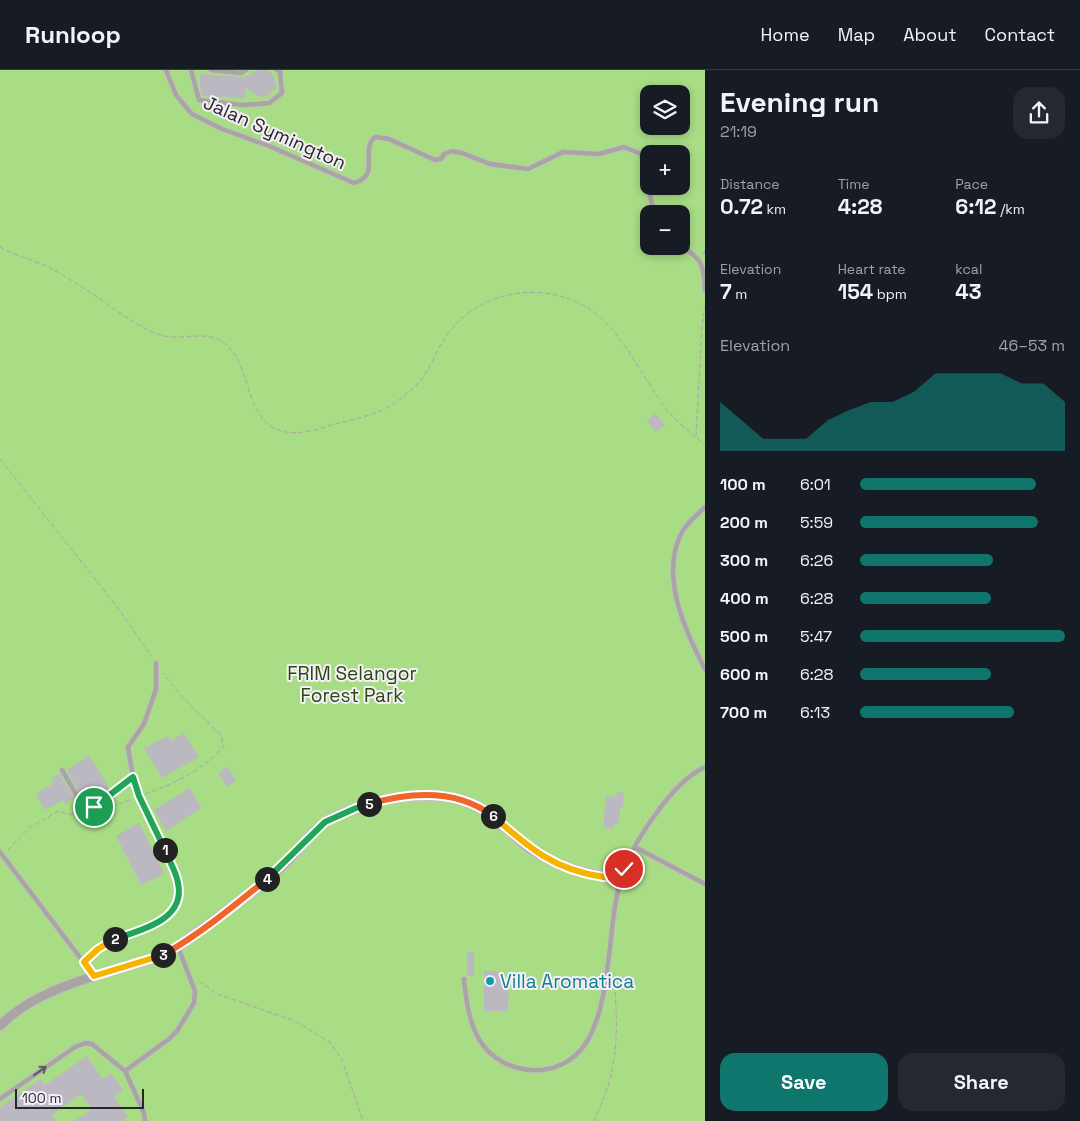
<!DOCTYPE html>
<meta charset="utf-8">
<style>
:root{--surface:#171b24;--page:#242831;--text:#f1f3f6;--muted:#9ea1a6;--line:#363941;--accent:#0f766e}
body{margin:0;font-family:"Space Grotesk",sans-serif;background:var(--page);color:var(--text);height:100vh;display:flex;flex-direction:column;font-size:19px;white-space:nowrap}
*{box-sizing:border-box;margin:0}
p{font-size:16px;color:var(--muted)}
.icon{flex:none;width:28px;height:28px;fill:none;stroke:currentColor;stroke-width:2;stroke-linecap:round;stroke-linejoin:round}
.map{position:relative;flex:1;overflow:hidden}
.sheet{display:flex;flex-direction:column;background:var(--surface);width:375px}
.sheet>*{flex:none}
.fabs{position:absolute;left:640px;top:15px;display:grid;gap:10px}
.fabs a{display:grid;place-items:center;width:50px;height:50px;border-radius:10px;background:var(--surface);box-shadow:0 2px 8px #0003;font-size:25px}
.scale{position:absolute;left:15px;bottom:12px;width:129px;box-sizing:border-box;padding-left:5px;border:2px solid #282629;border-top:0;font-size:14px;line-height:18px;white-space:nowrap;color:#282629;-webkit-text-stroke:4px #f4eff8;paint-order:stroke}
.pin{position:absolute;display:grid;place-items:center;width:42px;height:42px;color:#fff;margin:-21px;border:2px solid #fff;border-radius:50%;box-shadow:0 1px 5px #0007}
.km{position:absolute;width:25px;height:25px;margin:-12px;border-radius:50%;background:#222;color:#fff;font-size:14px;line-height:25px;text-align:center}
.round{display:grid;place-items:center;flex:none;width:52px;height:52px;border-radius:15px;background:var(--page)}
.overview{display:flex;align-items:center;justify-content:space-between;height:85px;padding:0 15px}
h1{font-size:28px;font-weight:800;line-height:38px}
.metrics{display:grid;grid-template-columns:repeat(3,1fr);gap:8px;height:85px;padding:5px 15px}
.metrics div{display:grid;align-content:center}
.metrics b{font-size:21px;font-weight:800}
.metrics small{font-size:14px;font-weight:400}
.metrics p{font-size:14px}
.chart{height:140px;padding:10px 15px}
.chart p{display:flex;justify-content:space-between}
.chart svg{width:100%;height:90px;margin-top:5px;fill:var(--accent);opacity:.7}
.cta{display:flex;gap:10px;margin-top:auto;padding:10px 15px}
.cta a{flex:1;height:58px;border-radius:15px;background:var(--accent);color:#fff;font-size:20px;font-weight:800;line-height:58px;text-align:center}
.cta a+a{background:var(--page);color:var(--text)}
ul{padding:0 15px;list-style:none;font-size:16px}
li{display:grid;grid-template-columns:80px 60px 1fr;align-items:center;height:38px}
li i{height:12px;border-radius:6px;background:var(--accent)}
header{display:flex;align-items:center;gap:30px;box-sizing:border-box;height:70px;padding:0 25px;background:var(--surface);border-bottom:1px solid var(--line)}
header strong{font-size:24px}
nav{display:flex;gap:28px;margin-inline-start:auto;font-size:18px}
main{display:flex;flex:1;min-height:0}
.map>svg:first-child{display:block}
</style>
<header>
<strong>Runloop</strong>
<nav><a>Home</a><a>Map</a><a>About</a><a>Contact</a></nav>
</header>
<main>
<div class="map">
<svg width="705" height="1051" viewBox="0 0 705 1051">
<rect width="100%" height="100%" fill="#e6e1ea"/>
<!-- green -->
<path fill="#a8dc85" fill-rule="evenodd" d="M 0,0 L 705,0 L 705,1051 L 0,1051 ZM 649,24 L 681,24 L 681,56 L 649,56 ZM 649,84 L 681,84 L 681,116 L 649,116 ZM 649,144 L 681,144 L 681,176 L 649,176 Z"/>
<!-- building -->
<path fill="#bbb8c1" d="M 256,0 L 268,0 L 274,6 L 276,18 L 267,26 L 259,27 L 245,18 L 245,28 L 202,26 L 200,18 L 200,4 L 241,7 L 249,6 Z
M 655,343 L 665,355 L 656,362 L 647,351 Z
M 184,663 L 199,687 L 162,708 L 144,678 L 168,666 L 171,671 Z
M 89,685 L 110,720 L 90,734 L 83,722 L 80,724 L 67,700 Z
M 227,696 L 236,710 L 228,717 L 218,704 Z
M 59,704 L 74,728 L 65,734 L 63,730 L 45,740 L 36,724 L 54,713 L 51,708 Z
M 190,718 L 201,738 L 166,761 L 154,740 Z
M 617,722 L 624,723 L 623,737 L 620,737 L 619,754 L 614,753 L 614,759 L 603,758 L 606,726 L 616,727 Z
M 139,753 L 164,804 L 141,815 L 116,766 Z
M 467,882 L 474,882 L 474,906 L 467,906 Z
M 484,901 L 500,901 L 500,914 L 509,914 L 508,941 L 484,941 Z
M 87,986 L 102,1009 L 111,1003 L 123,1020 L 114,1027 L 128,1047 L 122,1051 L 75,1051 L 92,1039 L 81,1024 L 52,1045 L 56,1051 L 0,1051 L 0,1037 L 41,1009 L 45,1015 Z"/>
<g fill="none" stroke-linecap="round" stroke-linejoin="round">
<!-- service casing -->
<g stroke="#c4bfc7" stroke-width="6">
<path id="service" d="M 166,0 L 176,25 L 192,44 L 222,59 L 269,76 L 354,113 C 382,105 359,81 375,67 L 389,69 L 435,90 L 441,89 L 444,84 L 452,81 L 462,83 L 490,94 L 528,99 L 563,82 L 599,84 L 624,77 L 641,84 L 654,144
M 191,0 L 199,30 L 243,35 L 269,33 L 282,23 L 280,1 L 277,0
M 211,0 L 241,3 L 246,0
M 681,176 C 703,189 704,197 705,220
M 705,437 C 696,446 685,454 680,466 C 661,508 685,561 705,599
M 62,700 L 84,738 L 90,739 L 94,737 L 133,707
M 635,777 L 705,814
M 0,782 L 94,906
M 84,892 C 92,885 99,877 108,872 C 137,856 183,859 178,813 L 139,726 L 133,707 L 128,677 L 144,654 L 156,619 L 156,593
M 464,909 C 466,930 469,953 480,971 C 504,1008 562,1011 586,973 C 610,935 608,869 617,825 C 623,794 639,766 658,741 C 671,723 686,706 705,697
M 125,1001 L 169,969 L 177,961 L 194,933 L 195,921 L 178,877
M 0,1029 L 75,977 L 85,973 L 92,974 L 125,1001 L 144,1043 L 145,1051"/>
</g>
<!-- minor casing -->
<g stroke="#c4bfc7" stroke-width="11">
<path id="minor" d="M 0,956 C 29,925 80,910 121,898 C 141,892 160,888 178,877 C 185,872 191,866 199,861 C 224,843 250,825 274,804 C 288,792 300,777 313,763 C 318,759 322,754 327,751 C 364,731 406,722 447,727 C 484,731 502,757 529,778 C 557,798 588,804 621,809"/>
</g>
<!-- path -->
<path stroke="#a9a5ac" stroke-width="1" stroke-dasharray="5 2.5" stroke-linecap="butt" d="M 0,177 C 15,186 34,190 50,198 C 58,202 66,207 74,212 C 100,227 123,248 150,261 C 156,264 165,267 172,267 C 188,268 205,262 221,271 C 255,292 241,350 282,361 C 299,366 318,359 335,354 C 361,348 385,343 405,325 C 412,319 420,313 424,306 C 433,292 439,275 449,262 C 482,219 546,210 591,240 C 624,263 643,310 668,341 C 678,354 693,364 705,375
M 704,185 L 705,178
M 696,366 L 702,256 L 705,235
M 0,389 L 118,538 L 152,587
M 145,724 C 173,714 205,699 224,676 L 221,665 L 182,627 L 163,603
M 98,743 L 132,729
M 8,780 L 29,758 L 58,741 L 68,744 L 82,745
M 199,911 L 217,924 L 295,951 L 331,973 L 342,990 L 363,1051
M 594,1051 C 601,1034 609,1018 612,1000 C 619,968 616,935 614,903"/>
<!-- service -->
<use href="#service" stroke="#a9a5a2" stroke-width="4.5"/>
<!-- minor -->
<use href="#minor" stroke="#a9a5a2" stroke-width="9"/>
</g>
<!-- one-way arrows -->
<defs><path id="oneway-shaft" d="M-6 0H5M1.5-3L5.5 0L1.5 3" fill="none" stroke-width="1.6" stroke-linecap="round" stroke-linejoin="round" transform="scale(1.25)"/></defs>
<use stroke="#5c5959" href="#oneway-shaft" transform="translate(40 1001) rotate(-35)"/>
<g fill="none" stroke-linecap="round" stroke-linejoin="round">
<!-- split-1 casing -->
<g stroke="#fff" stroke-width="10">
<path id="split-1" d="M 94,737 L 133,707 L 139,726 L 165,780"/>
</g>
<!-- split-2 casing -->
<g stroke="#fff" stroke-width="10">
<path id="split-2" d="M 115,869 C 141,860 186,850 178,813 C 176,801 169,791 165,780"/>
</g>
<!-- split-3 casing -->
<g stroke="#fff" stroke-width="10">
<path id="split-3" d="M 115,869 L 98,879 L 84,892 L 94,906 L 163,885"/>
</g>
<!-- split-4 casing -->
<g stroke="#fff" stroke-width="10">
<path id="split-4" d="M 163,885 C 200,864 234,836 267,809"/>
</g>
<!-- split-5 casing -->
<g stroke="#fff" stroke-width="10">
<path id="split-5" d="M 267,809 L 325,752 L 356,738 L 369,734"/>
</g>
<!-- split-6 casing -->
<g stroke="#fff" stroke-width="10">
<path id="split-6" d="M 369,734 C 410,722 457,719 493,746"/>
</g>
<!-- split-7 casing -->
<g stroke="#fff" stroke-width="10">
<path id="split-7" d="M 493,746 C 529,778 554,800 604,807"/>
</g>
<!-- split-8 casing -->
<g stroke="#fff" stroke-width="10">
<path id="split-8" d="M 604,807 L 621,809 L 624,799"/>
</g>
<!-- split-1 -->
<use href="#split-1" stroke="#22a559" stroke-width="6"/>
<!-- split-2 -->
<use href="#split-2" stroke="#22a559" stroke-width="6"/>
<!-- split-3 -->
<use href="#split-3" stroke="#f5b400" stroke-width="6"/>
<!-- split-4 -->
<use href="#split-4" stroke="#f0652b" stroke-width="6"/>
<!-- split-5 -->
<use href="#split-5" stroke="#22a559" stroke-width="6"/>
<!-- split-6 -->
<use href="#split-6" stroke="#f0652b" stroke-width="6"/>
<!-- split-7 -->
<use href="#split-7" stroke="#f5b400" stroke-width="6"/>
<!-- split-8 -->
<use href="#split-8" stroke="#f5b400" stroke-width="6"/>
</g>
<!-- markers -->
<circle fill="#0f9aa8" stroke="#f4eff8" stroke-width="2" cx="490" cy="911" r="5"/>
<g text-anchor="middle" stroke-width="4" stroke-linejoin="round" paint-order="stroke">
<!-- street labels -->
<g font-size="19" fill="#282629" stroke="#f4eff8">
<text transform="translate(275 62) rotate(24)" y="7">Jalan Symington</text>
</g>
<!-- park labels -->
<g font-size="19" fill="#29490b" stroke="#f4eff8">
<text x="352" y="610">FRIM Selangor<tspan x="352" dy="22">Forest Park</tspan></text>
</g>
<!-- culture labels -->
<g font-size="19" fill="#0d838f" stroke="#f4eff8" text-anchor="start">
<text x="500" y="918">Villa Aromatica</text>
</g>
</g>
</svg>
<div class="fabs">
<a><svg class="icon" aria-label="layers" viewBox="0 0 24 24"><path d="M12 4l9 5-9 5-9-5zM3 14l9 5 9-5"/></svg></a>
<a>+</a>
<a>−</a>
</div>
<div class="scale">100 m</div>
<div class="pin" style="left:94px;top:737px;background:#1e9e55"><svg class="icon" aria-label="arrive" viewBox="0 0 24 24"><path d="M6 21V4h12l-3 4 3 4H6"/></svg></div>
<div class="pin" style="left:624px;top:799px;background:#d93025"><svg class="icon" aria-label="check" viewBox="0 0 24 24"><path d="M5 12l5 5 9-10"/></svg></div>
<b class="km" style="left:165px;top:780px">1</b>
<b class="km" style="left:115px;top:869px">2</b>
<b class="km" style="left:163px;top:885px">3</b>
<b class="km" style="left:267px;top:809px">4</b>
<b class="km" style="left:369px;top:734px">5</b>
<b class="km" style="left:493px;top:746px">6</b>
</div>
<section class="sheet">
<div class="overview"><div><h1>Evening run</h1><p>21:19</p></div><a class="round"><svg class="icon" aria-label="share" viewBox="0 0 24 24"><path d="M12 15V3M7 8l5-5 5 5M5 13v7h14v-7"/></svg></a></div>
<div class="metrics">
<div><p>Distance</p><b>0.72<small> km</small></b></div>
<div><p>Time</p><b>4:28</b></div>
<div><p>Pace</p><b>6:12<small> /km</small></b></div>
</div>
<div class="metrics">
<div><p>Elevation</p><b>7<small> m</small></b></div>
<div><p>Heart rate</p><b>154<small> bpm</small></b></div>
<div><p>kcal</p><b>43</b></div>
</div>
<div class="chart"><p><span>Elevation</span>46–53 m</p>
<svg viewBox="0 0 160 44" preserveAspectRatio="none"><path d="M0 44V20L10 29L20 38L30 38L40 38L50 29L60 24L70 20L80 20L90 15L100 6L110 6L120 6L130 6L140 11L150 11L160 20V44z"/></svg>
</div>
<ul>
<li><b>100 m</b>6:01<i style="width:86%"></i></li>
<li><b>200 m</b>5:59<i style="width:87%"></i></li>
<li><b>300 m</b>6:26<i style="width:65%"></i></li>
<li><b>400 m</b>6:28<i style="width:64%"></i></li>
<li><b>500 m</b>5:47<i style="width:100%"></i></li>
<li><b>600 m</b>6:28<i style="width:64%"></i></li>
<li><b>700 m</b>6:13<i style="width:75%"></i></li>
</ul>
<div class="cta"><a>Save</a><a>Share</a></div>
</section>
</main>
